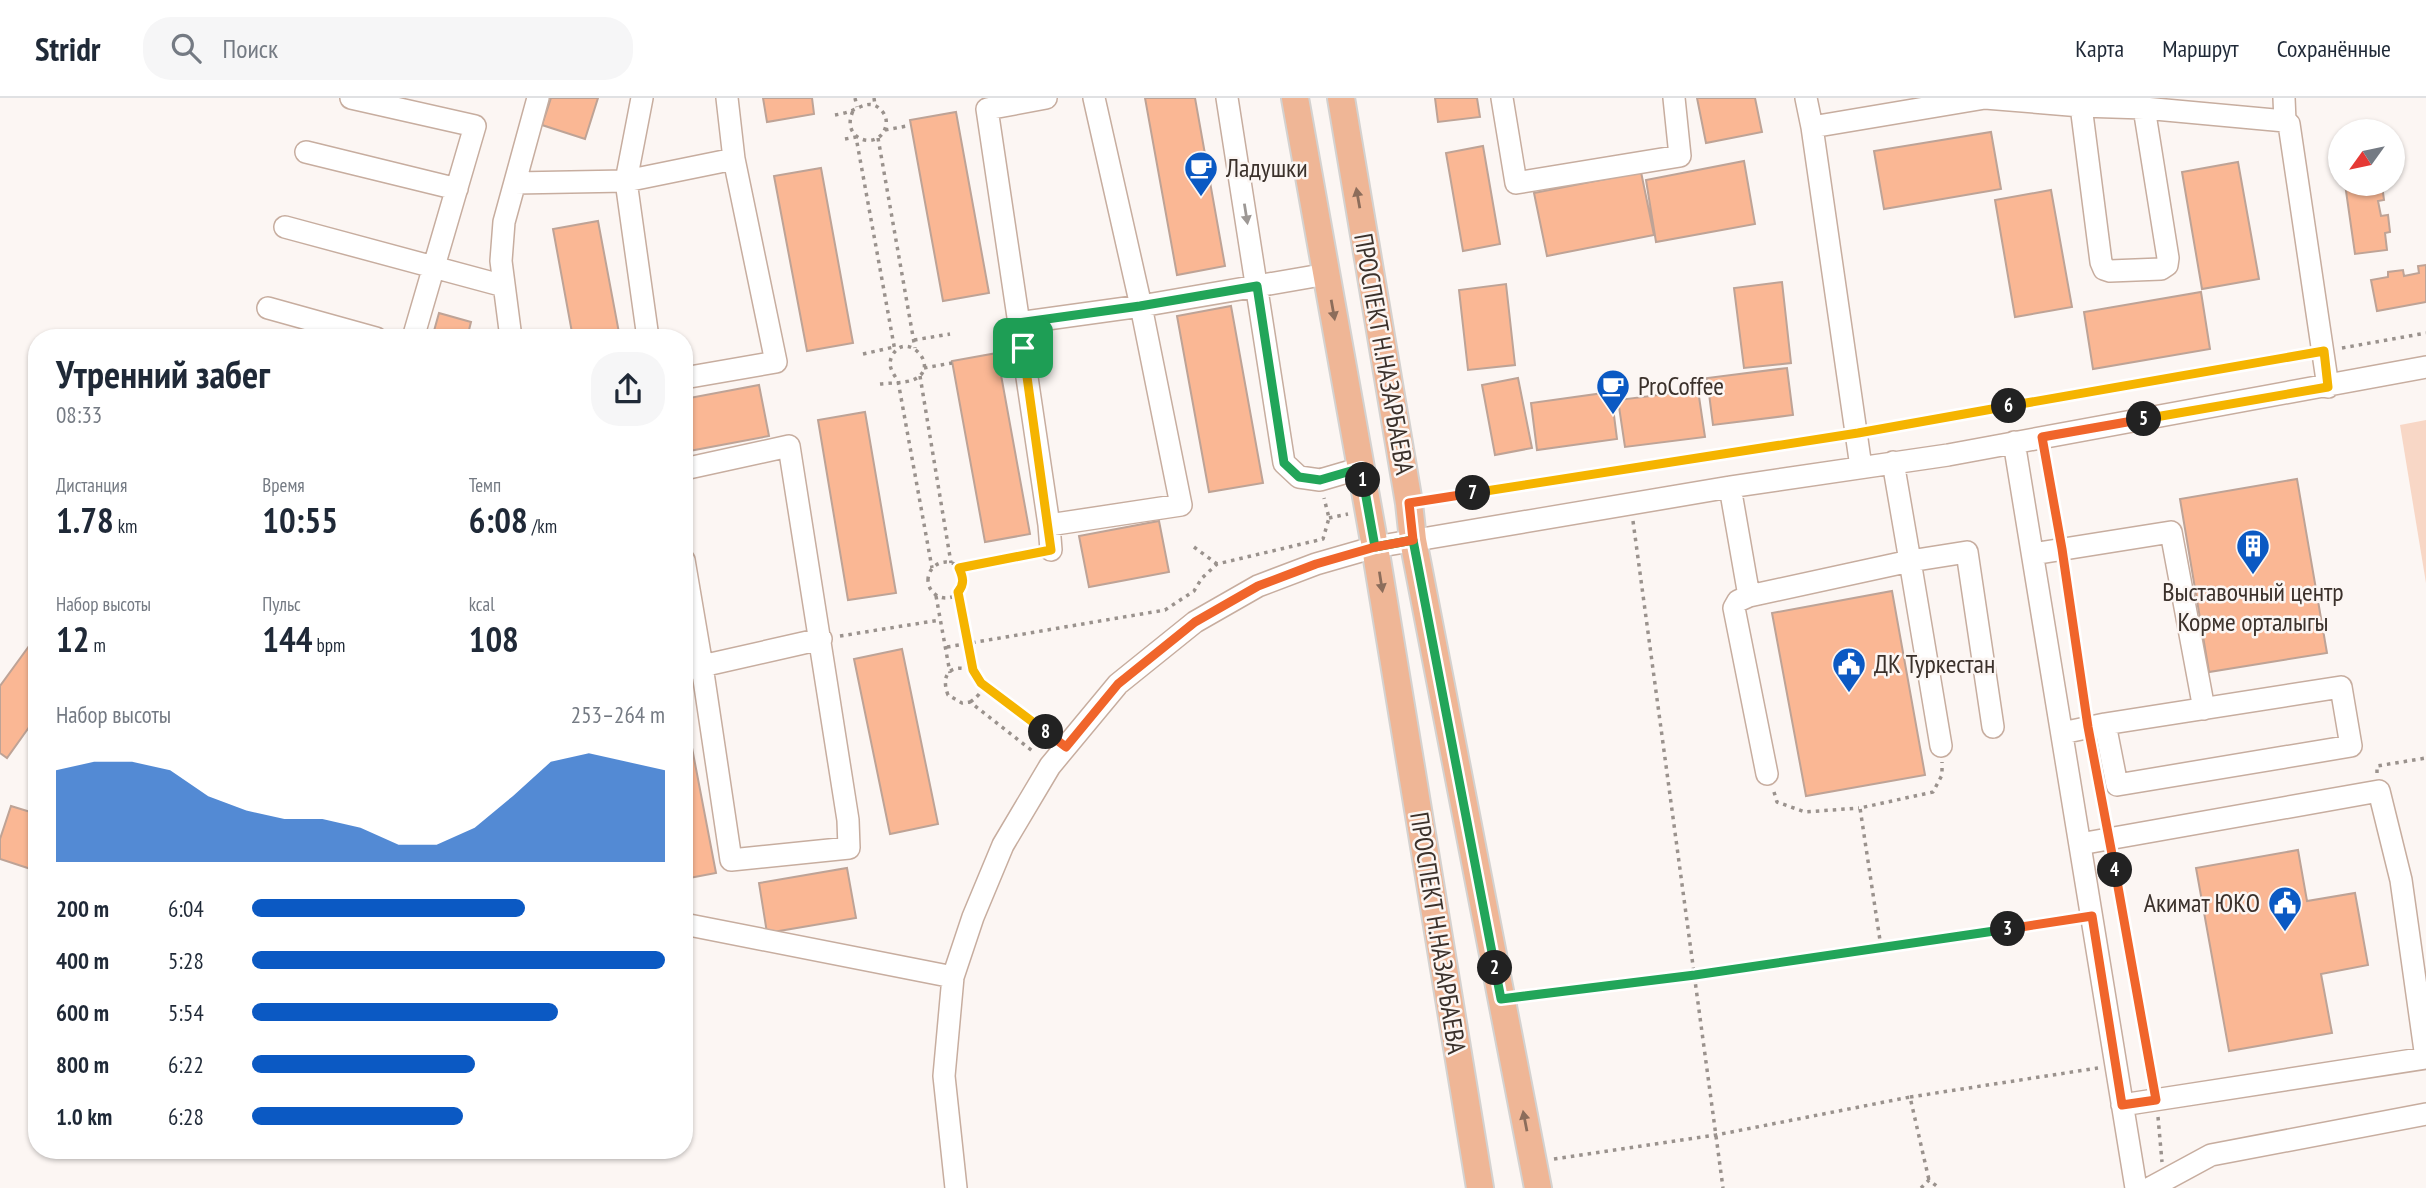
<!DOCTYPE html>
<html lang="ru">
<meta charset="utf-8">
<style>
:root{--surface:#fff;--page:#f6f6f7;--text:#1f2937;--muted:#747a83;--line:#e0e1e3;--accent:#0b59c3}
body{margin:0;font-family:"PT Sans Narrow",sans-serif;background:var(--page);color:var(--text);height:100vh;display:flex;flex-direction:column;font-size:26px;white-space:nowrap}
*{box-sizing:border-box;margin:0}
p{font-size:23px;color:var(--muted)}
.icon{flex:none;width:38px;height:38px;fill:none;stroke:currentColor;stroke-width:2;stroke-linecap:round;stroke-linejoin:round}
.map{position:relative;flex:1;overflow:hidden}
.sheet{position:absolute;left:28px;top:231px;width:665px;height:830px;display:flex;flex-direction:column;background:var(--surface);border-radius:28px;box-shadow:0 2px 5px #0004}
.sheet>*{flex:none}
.needle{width:46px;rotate:237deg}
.tools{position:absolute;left:2328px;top:21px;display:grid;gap:14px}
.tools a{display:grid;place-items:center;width:77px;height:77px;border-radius:50%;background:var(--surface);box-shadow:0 2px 5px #0004;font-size:35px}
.pin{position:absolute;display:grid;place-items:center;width:60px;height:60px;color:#fff;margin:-30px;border-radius:14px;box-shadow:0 4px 10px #0006}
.km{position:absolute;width:35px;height:35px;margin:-18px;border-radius:50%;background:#222;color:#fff;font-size:19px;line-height:35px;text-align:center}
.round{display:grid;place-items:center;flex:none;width:74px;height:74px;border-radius:28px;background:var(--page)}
.head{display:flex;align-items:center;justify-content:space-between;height:119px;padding:0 28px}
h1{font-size:38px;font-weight:700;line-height:52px}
.stats{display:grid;grid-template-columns:repeat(3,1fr);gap:10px;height:119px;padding:7px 28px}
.stats div{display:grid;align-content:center}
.stats b{font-size:35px;font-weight:700}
.stats small{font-size:19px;font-weight:400}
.stats p{font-size:19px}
.chart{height:196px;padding:14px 28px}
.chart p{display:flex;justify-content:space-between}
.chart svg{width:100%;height:126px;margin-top:7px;fill:var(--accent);opacity:.7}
ul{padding:0 28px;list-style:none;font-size:23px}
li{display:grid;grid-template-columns:112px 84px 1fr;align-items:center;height:52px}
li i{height:18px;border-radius:9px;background:var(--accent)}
header{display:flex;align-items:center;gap:42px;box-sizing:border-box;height:98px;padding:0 35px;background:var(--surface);border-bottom:2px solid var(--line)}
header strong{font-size:33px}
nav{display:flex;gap:38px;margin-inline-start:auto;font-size:24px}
.search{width:490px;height:63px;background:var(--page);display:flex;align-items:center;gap:18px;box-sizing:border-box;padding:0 24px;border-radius:28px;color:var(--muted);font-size:26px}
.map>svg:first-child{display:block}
</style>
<header>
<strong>Stridr</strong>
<div class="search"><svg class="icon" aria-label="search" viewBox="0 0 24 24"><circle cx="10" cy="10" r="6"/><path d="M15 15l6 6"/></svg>Поиск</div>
<nav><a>Карта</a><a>Маршрут</a><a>Сохранённые</a></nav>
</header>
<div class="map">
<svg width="2426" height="1090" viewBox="0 0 2426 1090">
<rect width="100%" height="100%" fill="#fcf6f3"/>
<!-- green -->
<path fill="#f8d7c6" d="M 2426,322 L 2426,485 L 2400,327 Z"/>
<!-- building -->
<path fill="#fab794" stroke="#bea396" stroke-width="2" d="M 551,0 L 598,0 L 585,41 L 542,27 Z
M 763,0 L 812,0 L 814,16 L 767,24 Z
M 1145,0 L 1195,0 L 1225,168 L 1177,177 Z
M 1435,0 L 1477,0 L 1480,19 L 1438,24 Z
M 1697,0 L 1755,0 L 1762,34 L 1706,45 Z
M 956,14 L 989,195 L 943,203 L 910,22 Z
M 1991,34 L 2001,91 L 1884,111 L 1874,53 Z
M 1483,48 L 1500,146 L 1463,153 L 1446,55 Z
M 1744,63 L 1755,126 L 1656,144 L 1646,82 Z
M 2238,64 L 2259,181 L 2202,191 L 2182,74 Z
M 821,70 L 853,245 L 807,253 L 774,78 Z
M 1641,74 L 1654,137 L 1547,158 L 1534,95 Z
M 2345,86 L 2382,87 L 2384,102 L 2378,103 L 2381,118 L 2388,117 L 2390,134 L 2385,135 L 2387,152 L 2355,156 Z
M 2051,92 L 2072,209 L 2015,219 L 1995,102 Z
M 598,123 L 620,240 L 573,240 L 553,131 Z
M 2426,167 L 2426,204 L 2377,213 L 2371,182 L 2388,179 L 2388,174 L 2403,172 L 2404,178 L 2419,175 L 2418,168 Z
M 1782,184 L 1791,265 L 1744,270 L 1734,190 Z
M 1506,186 L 1515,267 L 1468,272 L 1459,192 Z
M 2201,194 L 2210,251 L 2093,271 L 2084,214 Z
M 1231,208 L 1263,385 L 1209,394 L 1177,218 Z
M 439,215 L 471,224 L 467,240 L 432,240 Z
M 997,255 L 1030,436 L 985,444 L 952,263 Z
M 1787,270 L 1793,317 L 1713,327 L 1707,280 Z
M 1518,280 L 1532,350 L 1495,357 L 1482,287 Z
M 759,287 L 769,338 L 684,354 L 684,301 Z
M 1698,292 L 1705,339 L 1625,349 L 1618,302 Z
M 1611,294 L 1617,341 L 1537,352 L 1531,305 Z
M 865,314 L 896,495 L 848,502 L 818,322 Z
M 2297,381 L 2327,555 L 2209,574 L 2180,401 Z
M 1159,423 L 1169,474 L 1089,489 L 1079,438 Z
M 1892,493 L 1925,677 L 1806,698 L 1772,515 Z
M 37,537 L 37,618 L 7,660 L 0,655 L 0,588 Z
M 902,551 L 938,726 L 890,736 L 854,561 Z
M 684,608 L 716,775 L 684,781 Z
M 11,708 L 37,716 L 37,773 L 0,761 L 0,741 Z
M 2298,752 L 2307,803 L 2355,795 L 2368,867 L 2321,876 L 2332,935 L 2229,953 L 2196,770 Z
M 847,770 L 856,820 L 767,835 L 759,785 Z"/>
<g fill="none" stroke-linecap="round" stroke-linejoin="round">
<!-- minor casing -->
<g stroke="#c7ad9f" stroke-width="24">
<path id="minor" d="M 351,0 L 475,28 L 413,240
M 642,0 L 626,83 L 648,240
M 1046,0 L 987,11 L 1049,427 L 1181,407 L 1141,208 L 1094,0
M 1227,0 L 1284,365 L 1299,379 L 1320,382 L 1361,370
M 1502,0 L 1516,85 L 1680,58 L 1674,0
M 1806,0 L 1812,29 L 1861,369
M 2284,0 L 2285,23
M 2081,8 L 2144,10 L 2285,23 L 2289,26 L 2328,289
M 1812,29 L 1985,0 L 2081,8 L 2101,164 L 2104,171 L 2110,173 L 2161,171 L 2167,167 L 2168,160 L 2144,10
M 306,54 L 457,91
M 515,85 L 626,83 L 734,61
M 285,129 L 504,188
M 268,210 L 376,240
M 1018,225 L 1141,208 L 1327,176
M 511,240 L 501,163 L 504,124 L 538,0
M 684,280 L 776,264 L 734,61 L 727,0
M 2014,344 L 2136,1090
M 684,371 L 789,348 L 848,722 L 849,750 L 731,762 L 702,568 L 684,572
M 1730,389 L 1749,498 L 1910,463 L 1893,364
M 1049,427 L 1051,452
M 2033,456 L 2171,434 L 2204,611
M 684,462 L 702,568 L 821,541
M 1749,498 L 1738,503 L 1734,510 L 1767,676
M 2062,635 L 2105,626 L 2341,589 L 2351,648 L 2117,687 L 2105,626
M 1941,648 L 1910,463 L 1967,454 L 1993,629
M 2080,746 L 2379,693 L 2401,782 L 2426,960 L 2122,1007
M 684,826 L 953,879
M 956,1090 L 944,978 L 953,879 L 973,819 L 1003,747 L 1050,668 L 1118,586 L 1195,524 L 1258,488 L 1316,466 L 1375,449 L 1730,389 L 1948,357 L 2426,269
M 2150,1090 L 2211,1057 L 2426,1016"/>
</g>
<!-- major casing -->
<g stroke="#d4d2d0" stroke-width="30">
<path id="major" d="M 1295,0 L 1375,449 L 1480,1090
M 1341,0 L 1409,405 L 1413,442 L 1538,1090"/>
</g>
<!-- path -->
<path stroke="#9a928d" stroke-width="3.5" stroke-dasharray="3.5 5" stroke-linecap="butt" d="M 855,0 L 857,9
M 874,0 L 875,7
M 835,17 C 840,16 846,15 851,13 C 861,9 871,1 881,12 C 885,16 887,21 886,27 C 881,54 839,43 853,13
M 885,32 L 907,28
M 878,40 L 915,250
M 845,41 L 856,39 L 895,253
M 914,242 L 950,236
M 2342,250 L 2426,235
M 863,256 L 894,249
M 924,270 L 952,265
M 920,278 L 951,465
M 880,286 C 890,285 904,285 913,282 C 943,270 906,230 892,258 C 887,268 893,275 898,283 L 932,470
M 1873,332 L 2303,257
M 2045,357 L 2058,432
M 1431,402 L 1838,338
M 1329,420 L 1348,416
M 1633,423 L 1723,1090
M 1194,449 L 1217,466
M928 482a18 18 0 1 1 36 0a18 18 0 1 1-36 0Z
M 959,470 L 1032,455
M 2064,471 L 2085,612
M 958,495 L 973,572
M 936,498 L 950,575
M 840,538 L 940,522
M 947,549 L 1165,512 L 1194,493 L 1202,480 L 1217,466 L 1323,441 L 1329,420 L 1324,400
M 981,585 L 1050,637
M 970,604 C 1013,576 930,548 948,597 L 962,605 L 970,604 L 1035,655
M 2377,675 L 2377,668 L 2426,660
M 1774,694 L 1777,704 L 1805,714 L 1859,710
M 2101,699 L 2106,722
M 2112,757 L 2153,984
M 1881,849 L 1860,710 L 1933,694 L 1942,677 L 1942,664
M 1522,898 L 1695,877 L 2072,821
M 1910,999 L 2098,970
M 2158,1019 L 2162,1064
M 1554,1061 L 1716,1037 L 1910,999 L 1929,1082
M 1921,1090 L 1929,1082 L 1939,1090"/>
<!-- minor -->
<use href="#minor" stroke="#fff" stroke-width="21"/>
<!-- major -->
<use href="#major" stroke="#efb696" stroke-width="26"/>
</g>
<!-- one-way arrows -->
<defs><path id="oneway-solid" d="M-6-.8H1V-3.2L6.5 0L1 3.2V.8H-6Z" transform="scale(1.75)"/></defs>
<g fill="#8c6d5b">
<use href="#oneway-solid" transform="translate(1358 100) rotate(-100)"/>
<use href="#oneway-solid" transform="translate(1333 212) rotate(80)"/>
<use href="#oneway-solid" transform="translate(1381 484) rotate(81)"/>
<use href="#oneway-solid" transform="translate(1525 1023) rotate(-101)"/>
</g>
<use fill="#9d9895" href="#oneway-solid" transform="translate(1246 116) rotate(81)"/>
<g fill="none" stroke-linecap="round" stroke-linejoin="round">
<!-- split-1 casing -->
<g stroke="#fff" stroke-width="14">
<path id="split-1" d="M 1023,250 L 1018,225 L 1140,208 L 1257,188 L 1284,365 L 1299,379 L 1320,382 L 1361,370 L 1363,382"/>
</g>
<!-- split-2 casing -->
<g stroke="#fff" stroke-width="14">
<path id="split-2" d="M 1363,382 L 1375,449 L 1413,442 L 1495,870"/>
</g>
<!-- split-3 casing -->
<g stroke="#fff" stroke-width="14">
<path id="split-3" d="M 1495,870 L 1501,901 L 1695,877 L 2008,831"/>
</g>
<!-- split-4 casing -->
<g stroke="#fff" stroke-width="14">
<path id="split-4" d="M 2008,831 L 2092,818 L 2122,1007 L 2156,1002 L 2115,772"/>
</g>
<!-- split-5 casing -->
<g stroke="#fff" stroke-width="14">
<path id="split-5" d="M 2115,772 L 2088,629 L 2062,451 L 2042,339 L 2144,321"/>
</g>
<!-- split-6 casing -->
<g stroke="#fff" stroke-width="14">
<path id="split-6" d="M 2009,308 L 2324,253 L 2328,289 L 2144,321"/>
</g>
<!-- split-7 casing -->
<g stroke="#fff" stroke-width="14">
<path id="split-7" d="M 1473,395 L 1858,335 L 2009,308"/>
</g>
<!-- split-8 casing -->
<g stroke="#fff" stroke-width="14">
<path id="split-8" d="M 1046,634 L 1066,649 L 1118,586 L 1195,524 L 1258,488 L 1316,466 L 1375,449 L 1413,442 L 1409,405 L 1473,395"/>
</g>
<!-- split-9 casing -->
<g stroke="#fff" stroke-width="14">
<path id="split-9" d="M 1023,250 L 1051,452 L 959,470 C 963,479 965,486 958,494 L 973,572 L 981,585 L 1046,634"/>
</g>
<!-- split-1 -->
<use href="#split-1" stroke="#22a559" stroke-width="9"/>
<!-- split-2 -->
<use href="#split-2" stroke="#22a559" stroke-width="9"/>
<!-- split-3 -->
<use href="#split-3" stroke="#22a559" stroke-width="9"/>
<!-- split-4 -->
<use href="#split-4" stroke="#f0652b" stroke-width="9"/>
<!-- split-5 -->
<use href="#split-5" stroke="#f0652b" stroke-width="9"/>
<!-- split-6 -->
<use href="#split-6" stroke="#f5b400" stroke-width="9"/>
<!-- split-7 -->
<use href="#split-7" stroke="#f5b400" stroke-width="9"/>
<!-- split-8 -->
<use href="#split-8" stroke="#f0652b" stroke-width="9"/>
<!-- split-9 -->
<use href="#split-9" stroke="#f5b400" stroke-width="9"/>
</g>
<!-- icons -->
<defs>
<g id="cafe-pin" transform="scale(1.75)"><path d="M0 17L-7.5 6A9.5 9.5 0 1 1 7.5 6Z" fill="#0b59c3" stroke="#fcf6f3"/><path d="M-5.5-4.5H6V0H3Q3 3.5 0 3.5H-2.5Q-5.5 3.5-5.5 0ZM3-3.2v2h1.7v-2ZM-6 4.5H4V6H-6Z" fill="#fff"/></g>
<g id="building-pin" transform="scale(1.75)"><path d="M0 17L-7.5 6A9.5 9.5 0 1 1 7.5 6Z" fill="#0b59c3" stroke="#fcf6f3"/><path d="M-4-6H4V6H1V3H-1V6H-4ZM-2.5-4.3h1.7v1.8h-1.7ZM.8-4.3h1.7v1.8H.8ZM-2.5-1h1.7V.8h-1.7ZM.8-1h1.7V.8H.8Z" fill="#fff"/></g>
<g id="civic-pin" transform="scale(1.75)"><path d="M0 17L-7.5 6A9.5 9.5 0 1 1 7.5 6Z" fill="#0b59c3" stroke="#fcf6f3"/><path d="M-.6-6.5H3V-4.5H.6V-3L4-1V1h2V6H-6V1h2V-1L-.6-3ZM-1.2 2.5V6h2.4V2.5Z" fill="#fff"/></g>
</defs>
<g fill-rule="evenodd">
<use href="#cafe-pin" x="1201" y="70"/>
<use href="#cafe-pin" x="1613" y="288"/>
<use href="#building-pin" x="2253" y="448"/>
<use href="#civic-pin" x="1849" y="566"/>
<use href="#civic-pin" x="2285" y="805"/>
</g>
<g text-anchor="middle" stroke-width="5" stroke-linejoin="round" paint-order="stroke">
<!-- poi labels -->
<g font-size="26" fill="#3b312b" stroke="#fcf6f3" text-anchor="start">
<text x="1226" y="79">Ладушки</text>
<text x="1638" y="297">ProCoffee</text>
<text x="2253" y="503" text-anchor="middle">Выставочный центр<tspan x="2253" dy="30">Корме орталыгы</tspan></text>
<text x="1874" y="575">ДК Туркестан</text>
<text x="2260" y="814" text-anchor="end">Акимат ЮКО</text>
</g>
<!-- street labels -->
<g font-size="26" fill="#3b312b" stroke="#fcf6f3">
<text transform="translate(1384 256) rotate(80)" y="9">ПРОСПЕКТ Н.НАЗАРБАЕВА</text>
<text transform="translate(1438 835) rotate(81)" y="9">ПРОСПЕКТ Н.НАЗАРБАЕВА</text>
</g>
</g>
</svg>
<div class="tools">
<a><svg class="needle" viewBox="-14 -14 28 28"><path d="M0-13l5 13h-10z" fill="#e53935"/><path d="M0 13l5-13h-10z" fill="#747a83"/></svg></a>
</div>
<div class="pin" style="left:1023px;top:250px;background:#1e9e55"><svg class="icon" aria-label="arrive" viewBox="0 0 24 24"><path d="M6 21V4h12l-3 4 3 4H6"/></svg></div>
<b class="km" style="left:1363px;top:382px">1</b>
<b class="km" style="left:1495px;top:870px">2</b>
<b class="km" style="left:2008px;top:831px">3</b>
<b class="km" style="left:2115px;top:772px">4</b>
<b class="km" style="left:2144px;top:321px">5</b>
<b class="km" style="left:2009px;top:308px">6</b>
<b class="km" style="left:1473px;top:395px">7</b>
<b class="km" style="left:1046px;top:634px">8</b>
<section class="sheet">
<div class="head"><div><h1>Утренний забег</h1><p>08:33</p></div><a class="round"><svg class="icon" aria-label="share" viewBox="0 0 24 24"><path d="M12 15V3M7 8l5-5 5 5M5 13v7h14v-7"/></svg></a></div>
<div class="stats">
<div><p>Дистанция</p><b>1.78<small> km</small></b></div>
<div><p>Время</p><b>10:55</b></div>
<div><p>Темп</p><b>6:08<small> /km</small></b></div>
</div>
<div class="stats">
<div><p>Набор высоты</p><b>12<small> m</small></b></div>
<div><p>Пульс</p><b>144<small> bpm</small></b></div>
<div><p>kcal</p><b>108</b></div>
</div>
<div class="chart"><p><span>Набор высоты</span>253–264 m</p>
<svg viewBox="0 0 160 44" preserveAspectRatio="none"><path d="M0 44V12L10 9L20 9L30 12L40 21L50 26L60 29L70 29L80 32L90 38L100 38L110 32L120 21L130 9L140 6L150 9L160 12V44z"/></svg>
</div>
<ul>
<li><b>200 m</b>6:04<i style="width:66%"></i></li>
<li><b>400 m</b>5:28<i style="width:100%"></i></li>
<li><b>600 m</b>5:54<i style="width:74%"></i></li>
<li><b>800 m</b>6:22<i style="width:54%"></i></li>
<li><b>1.0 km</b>6:28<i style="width:51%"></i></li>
</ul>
</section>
</div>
